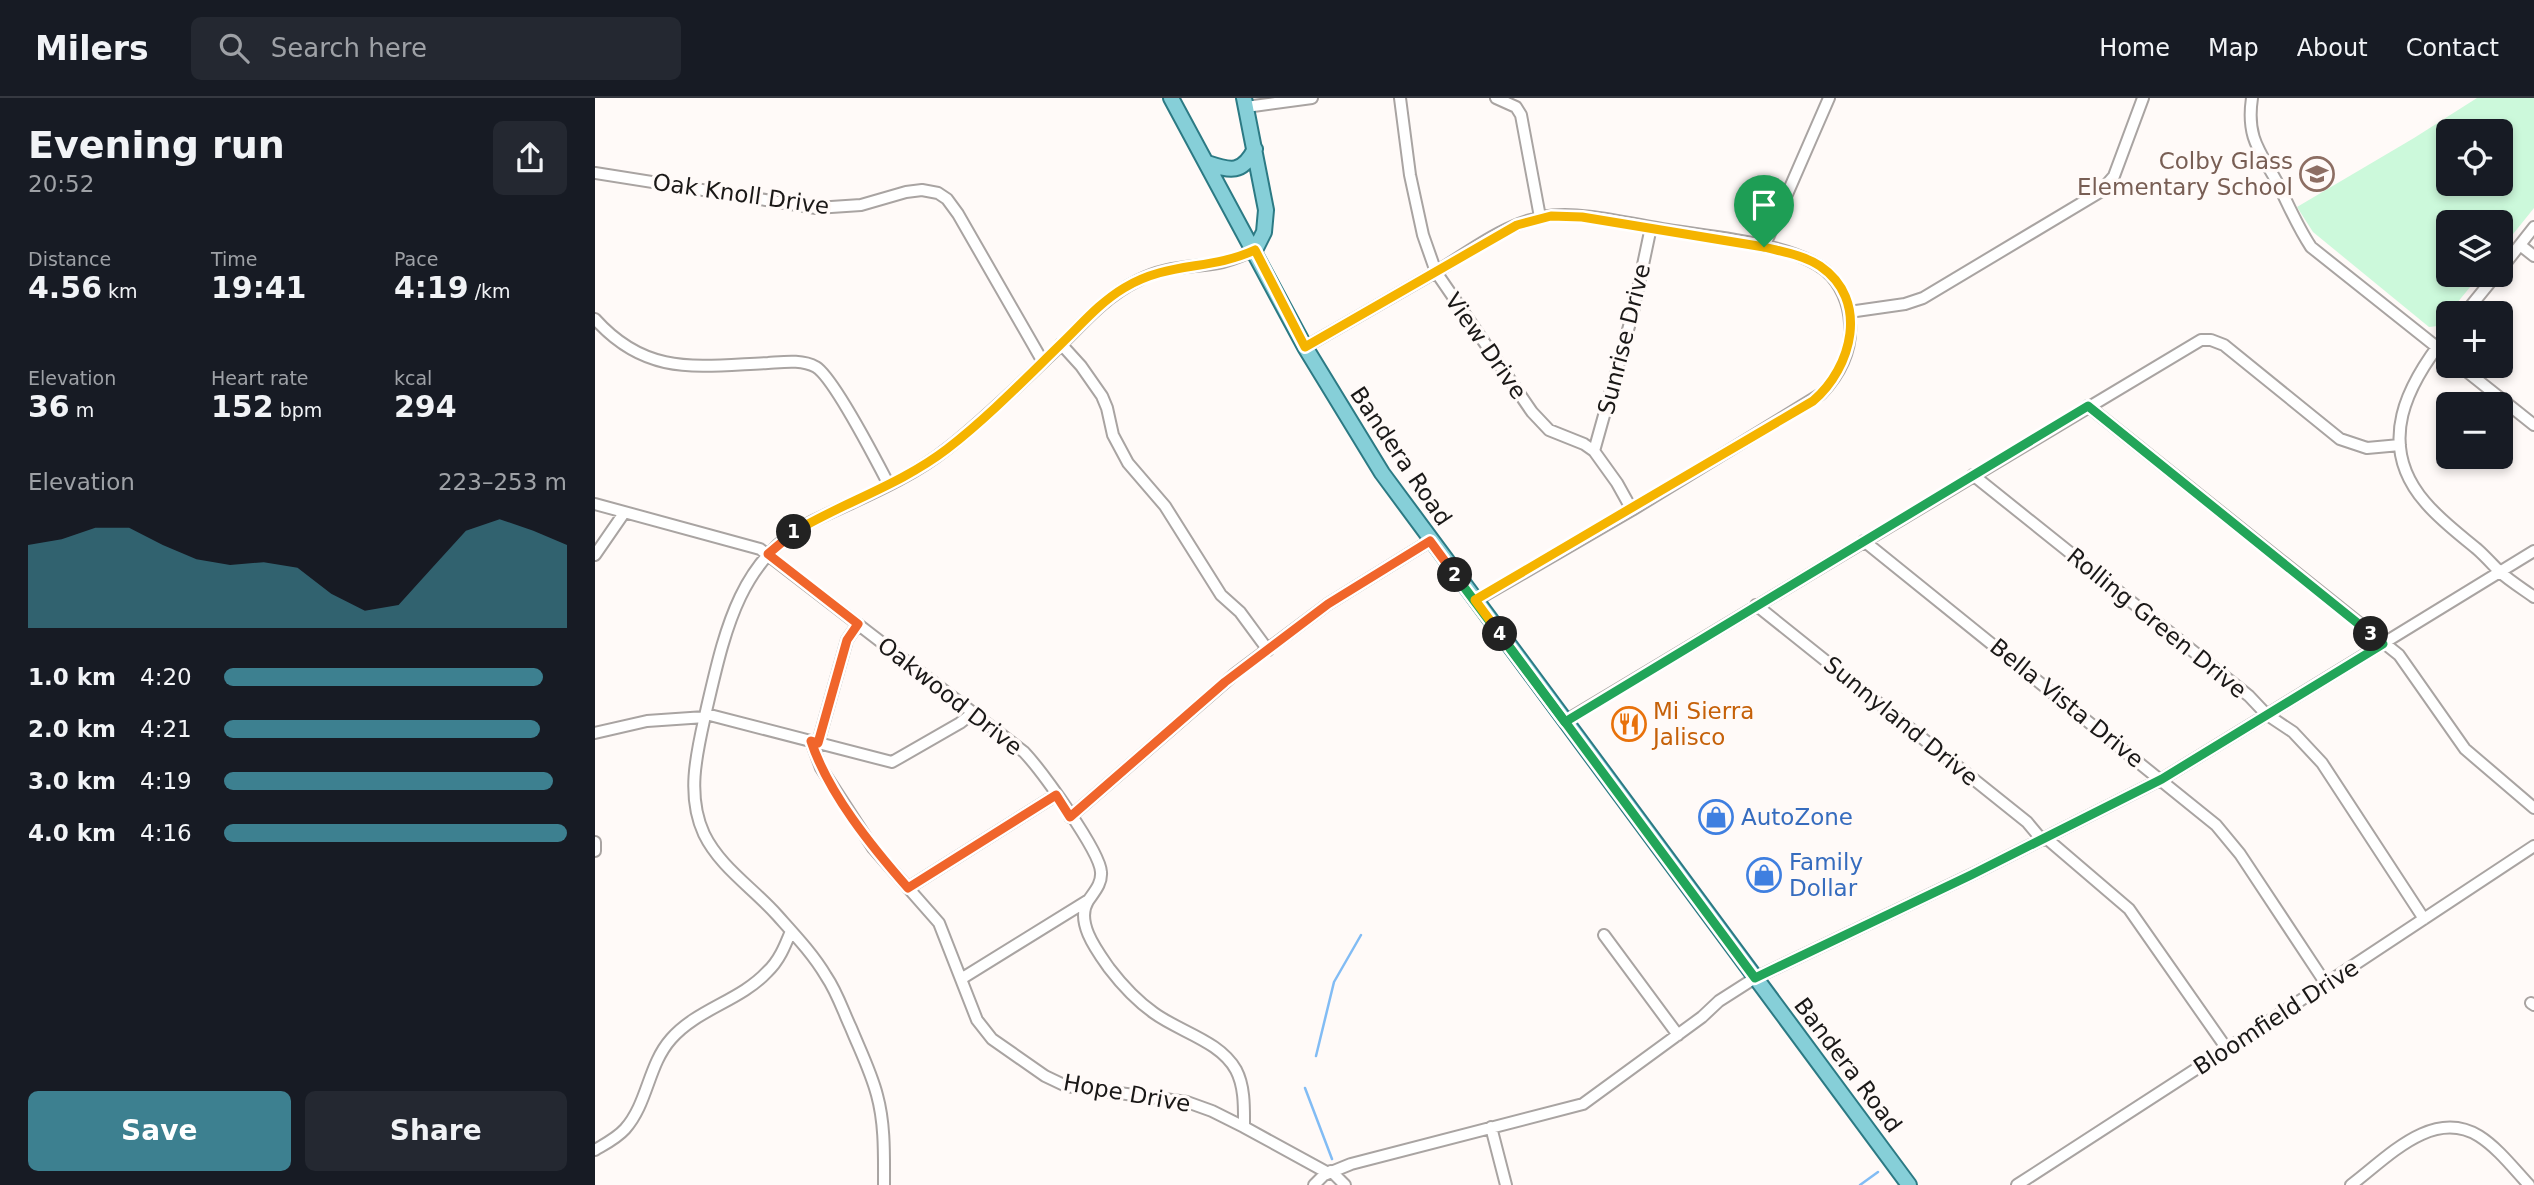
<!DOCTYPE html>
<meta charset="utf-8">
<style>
:root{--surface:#171b24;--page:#242831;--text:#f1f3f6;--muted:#9ea1a6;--line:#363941;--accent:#3d8090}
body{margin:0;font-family:"DejaVu Sans",sans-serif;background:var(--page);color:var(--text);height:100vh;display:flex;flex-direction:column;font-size:26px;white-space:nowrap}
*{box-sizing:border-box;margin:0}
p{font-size:23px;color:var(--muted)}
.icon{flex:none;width:38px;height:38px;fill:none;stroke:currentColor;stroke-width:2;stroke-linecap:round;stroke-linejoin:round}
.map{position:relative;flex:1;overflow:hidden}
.side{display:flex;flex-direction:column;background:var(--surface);width:595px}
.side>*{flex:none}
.controls{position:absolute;left:1841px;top:21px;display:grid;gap:14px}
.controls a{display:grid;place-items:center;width:77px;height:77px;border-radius:10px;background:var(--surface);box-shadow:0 4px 10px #0003;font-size:35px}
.pin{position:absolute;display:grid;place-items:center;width:60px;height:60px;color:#fff;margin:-72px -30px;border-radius:50% 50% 50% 0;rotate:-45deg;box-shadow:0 0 7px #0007}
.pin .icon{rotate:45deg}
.km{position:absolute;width:35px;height:35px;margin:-18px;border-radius:50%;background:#222;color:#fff;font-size:19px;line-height:35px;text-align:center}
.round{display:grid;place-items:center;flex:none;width:74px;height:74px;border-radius:10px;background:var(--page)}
.head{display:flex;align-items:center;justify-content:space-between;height:119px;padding:0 28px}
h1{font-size:38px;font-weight:600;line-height:52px}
.stats{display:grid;grid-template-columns:repeat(3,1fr);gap:10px;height:119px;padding:7px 28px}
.stats div{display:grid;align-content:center}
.stats b{font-size:30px;font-weight:600}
.stats small{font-size:19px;font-weight:400}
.stats p{font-size:19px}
.chart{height:196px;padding:14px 28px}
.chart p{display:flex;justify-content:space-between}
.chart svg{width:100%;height:126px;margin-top:7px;fill:var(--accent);opacity:.7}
.button{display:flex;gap:14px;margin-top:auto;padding:14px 28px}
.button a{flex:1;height:80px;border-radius:10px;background:var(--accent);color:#fff;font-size:28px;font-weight:600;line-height:80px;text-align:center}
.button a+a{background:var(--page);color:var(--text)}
ul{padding:0 28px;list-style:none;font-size:23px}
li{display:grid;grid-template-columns:112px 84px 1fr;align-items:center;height:52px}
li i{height:18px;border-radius:9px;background:var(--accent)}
header{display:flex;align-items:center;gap:42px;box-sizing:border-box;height:98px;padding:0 35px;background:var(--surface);border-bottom:2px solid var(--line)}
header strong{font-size:33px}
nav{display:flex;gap:38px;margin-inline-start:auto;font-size:24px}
.search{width:490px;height:63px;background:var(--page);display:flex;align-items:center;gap:18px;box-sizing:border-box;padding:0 24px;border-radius:10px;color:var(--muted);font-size:26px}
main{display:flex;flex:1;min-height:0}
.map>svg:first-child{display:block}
</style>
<header>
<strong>Milers</strong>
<div class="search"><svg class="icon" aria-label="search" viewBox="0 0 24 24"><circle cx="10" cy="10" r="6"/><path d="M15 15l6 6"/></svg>Search here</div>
<nav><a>Home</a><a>Map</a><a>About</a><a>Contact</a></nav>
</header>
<main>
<section class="side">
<div class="head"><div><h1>Evening run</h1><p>20:52</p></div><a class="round"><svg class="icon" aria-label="share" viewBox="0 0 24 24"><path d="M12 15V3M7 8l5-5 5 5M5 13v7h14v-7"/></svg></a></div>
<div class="stats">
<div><p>Distance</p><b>4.56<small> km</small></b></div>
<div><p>Time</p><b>19:41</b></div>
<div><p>Pace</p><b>4:19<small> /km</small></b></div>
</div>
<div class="stats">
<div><p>Elevation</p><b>36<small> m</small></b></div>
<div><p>Heart rate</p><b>152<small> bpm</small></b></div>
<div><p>kcal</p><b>294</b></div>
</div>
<div class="chart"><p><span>Elevation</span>223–253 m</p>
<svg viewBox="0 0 160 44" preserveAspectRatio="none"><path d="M0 44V15L10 13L20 9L30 9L40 15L50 20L60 22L70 21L80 23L90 32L100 38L110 36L120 23L130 10L140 6L150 10L160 15V44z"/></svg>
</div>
<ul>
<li><b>1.0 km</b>4:20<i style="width:93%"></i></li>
<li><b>2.0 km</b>4:21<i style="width:92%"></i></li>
<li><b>3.0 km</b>4:19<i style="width:96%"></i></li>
<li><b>4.0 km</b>4:16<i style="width:100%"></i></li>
</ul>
<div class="button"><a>Save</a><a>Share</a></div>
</section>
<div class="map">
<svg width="1939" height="1087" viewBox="0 0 1939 1087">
<rect width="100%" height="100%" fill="#fffaf8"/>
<!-- green -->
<path fill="#ccf9db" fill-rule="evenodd" d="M 1882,0 L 1939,0 L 1939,110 L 1906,151 L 1906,124 L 1853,124 L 1853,177 L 1885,177 L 1843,228 L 1834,229 L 1718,134 L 1702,109 L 1819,40 ZM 1906,33 L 1906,86 L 1853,86 L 1853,33 Z"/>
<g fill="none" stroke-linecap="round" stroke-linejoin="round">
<!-- stream -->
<path stroke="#82bcf4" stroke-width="2.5" d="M 721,958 L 739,884 L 766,837
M 710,990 L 737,1061
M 1265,1087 L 1283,1074"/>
<!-- minor casing -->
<g stroke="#a9a4a2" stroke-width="14">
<path id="minor" d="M 805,0 L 815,77 L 828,137 L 841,174 L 937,314 L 954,332 L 989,346 L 999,353 L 1022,385 L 1037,412
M 901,0 L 921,9 L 926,17 L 945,119
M 1657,0 C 1651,40 1665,53 1683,86 C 1694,108 1702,128 1716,149 L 1853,258
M 651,9 L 717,0
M 0,75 L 221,110 L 266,107 L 311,94 L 327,92 L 343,95 L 352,101 L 363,116 L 448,264
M 1925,147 L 1939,158
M 1169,149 L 1234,0
M 1906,171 L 1939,129
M 1254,214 L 1310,206 L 1328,200 L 1505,94 L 1519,78 L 1548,0
M 1870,215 L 1901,177
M 0,221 C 52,279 103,268 173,265 C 188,264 207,261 221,269 C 239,280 282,364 294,387
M 1853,235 C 1812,286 1780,346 1830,404 C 1845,422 1864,436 1882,451 C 1890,458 1897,466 1905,474 C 1915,483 1928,491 1939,499
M 466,246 L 486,268 L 507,298 L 512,310 L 518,337 L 533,365 L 570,408 L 626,497 L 645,514 L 673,552
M 710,249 C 753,224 796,200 839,175 C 873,155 907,127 947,119 C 984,112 1035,126 1073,132 C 1117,139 1198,145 1231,173 C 1246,186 1254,206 1255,225 C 1257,253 1245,276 1226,296 L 1037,412 L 880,503
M 1865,268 L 1939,327
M 1493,308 L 1804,557 L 1870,651 L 1939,710
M 999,353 L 1038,214 L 1056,129
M 1378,377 L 1654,598 L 1671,616 L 1698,634 L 1727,665 L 1829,821
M 0,406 L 165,451 L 429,654 C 446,672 505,753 506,774 C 507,786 499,794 493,803 C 480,824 502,853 514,870 C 527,887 542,903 559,915 C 585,934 625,943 641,972 C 650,989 649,1011 649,1029 L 733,1075
M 1269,443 L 1621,727 L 1645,756 L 1731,886
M 0,457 L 29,415
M 1161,507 L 1432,724 L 1447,742
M 111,616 L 297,664 L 365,625 L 379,614
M 970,623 L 1606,242 L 1616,242 L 1629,247 L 1745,341 L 1772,350 L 1805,347
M 0,635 L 52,623 L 110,619
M 216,643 L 226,670 L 278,750 L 344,825 L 382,922 L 397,941 L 450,978 L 471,988 L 592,1004 L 617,1013 L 649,1029
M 223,645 L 252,542 L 263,526
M 475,719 L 641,575 L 733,506 L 835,443
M 1451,740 L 1534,811 L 1632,951
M 0,744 L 0,753
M 313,790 L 461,697
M 1009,837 L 1083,937
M 366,881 L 492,803
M 1936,905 L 1939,907
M 896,1029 L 911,1087
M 0,1052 C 10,1046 22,1040 30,1031 C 53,1005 53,967 76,941 C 102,911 145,903 172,874 C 184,863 190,848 196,833
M 736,1073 L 750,1087
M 289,1087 C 289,1057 290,1026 282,997 C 276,974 265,952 256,930 C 248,913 242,894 231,878 C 218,856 199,836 182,817 C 158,790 125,769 109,736 C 90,695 103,650 112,609 C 129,537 144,460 216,424 C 263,401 312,383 353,350 C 392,319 427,284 463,250 C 488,225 510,199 542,183 C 570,168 593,170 623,165 C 636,163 648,157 660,152
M 719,1087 L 729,1077 L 756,1066 L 988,1006 L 1107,919 L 1124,903 L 1160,880 L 1384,773 L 1567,681 L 1939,453
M 1422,1087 L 1632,951 L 1939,748
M 1756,1087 C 1791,1061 1837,1009 1884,1038 C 1903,1050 1919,1071 1934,1087"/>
</g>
<!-- major casing -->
<g stroke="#2c7a84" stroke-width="18">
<path id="major" d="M 576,0 L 710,249 L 787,375 L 1314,1087
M 649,0 L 671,112 L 669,134 L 660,152
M 612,65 C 636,73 647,76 660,51"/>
</g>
<!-- minor -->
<use href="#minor" stroke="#fff" stroke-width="10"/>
<!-- major -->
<use href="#major" stroke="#86cfd8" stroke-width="14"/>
</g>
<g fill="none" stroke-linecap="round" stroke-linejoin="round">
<!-- split-1 casing -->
<g stroke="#fff" stroke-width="14">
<path id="split-1" d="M 199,434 C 249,404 305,387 352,351 C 392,320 429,282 465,247 C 486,227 504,205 529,190 C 573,163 614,173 660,152 L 710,249 L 922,127 L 956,118 L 987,119 L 1169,149"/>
</g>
<!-- split-2 casing -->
<g stroke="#fff" stroke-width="14">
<path id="split-2" d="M 199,434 L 173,456 L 263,526 L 252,542 L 223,645 L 216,643 C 233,695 277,749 313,790 L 461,697 L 475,719 L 630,584 L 733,506 L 835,443 L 860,477"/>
</g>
<!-- split-3 casing -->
<g stroke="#fff" stroke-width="14">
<path id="split-3" d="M 860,477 L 970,624 L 1493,308 L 1776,536"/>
</g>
<!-- split-4 casing -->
<g stroke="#fff" stroke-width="14">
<path id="split-4" d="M 905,536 L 1160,880 L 1376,777 L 1567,681 L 1788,546 L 1776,536"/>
</g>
<!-- split-5 casing -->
<g stroke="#fff" stroke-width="14">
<path id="split-5" d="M 905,536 L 880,502 L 1218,303 C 1257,270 1275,202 1225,168 C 1208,157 1188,154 1169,149"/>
</g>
<!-- split-1 -->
<use href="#split-1" stroke="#f5b400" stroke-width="9"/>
<!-- split-2 -->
<use href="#split-2" stroke="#f0652b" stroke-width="9"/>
<!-- split-3 -->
<use href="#split-3" stroke="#22a559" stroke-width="9"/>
<!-- split-4 -->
<use href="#split-4" stroke="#22a559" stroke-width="9"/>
<!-- split-5 -->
<use href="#split-5" stroke="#f5b400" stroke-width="9"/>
</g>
<!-- icons -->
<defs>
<g id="school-ring" transform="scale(1.75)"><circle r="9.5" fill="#fffaf8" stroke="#8d6e63" stroke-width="1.5"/><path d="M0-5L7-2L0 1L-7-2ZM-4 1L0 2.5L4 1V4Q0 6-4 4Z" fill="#8d6e63"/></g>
<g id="restaurant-ring" transform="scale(1.75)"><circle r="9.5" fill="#fffaf8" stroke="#e8710a" stroke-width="1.5"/><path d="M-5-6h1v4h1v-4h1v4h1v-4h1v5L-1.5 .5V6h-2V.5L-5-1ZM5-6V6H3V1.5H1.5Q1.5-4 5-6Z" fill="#e8710a"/></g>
<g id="shop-ring" transform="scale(1.75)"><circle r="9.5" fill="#fffaf8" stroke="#3f7fe0" stroke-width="1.5"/><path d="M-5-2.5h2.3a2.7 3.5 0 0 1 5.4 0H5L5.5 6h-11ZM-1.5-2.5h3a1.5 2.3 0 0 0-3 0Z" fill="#3f7fe0"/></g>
</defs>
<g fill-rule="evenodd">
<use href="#school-ring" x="1722" y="76"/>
<use href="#restaurant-ring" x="1034" y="626"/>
<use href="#shop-ring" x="1121" y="719"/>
<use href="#shop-ring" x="1169" y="777"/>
</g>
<g text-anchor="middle" stroke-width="7" stroke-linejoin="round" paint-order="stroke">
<!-- education labels -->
<g font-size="23" fill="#785e54" stroke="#fffaf8" text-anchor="end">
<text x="1698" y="71">Colby Glass<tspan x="1698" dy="26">Elementary School</tspan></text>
</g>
<!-- street labels -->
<g font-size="23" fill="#1a1817" stroke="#fffaf8">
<text transform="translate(146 96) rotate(8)" y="8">Oak Knoll Drive</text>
<text transform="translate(1029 241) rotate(-76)" y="8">Sunrise Drive</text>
<text transform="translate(891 248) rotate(55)" y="8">View Drive</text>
<text transform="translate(806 358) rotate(56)" y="8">Bandera Road</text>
<text transform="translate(1562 525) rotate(39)" y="8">Rolling Green Drive</text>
<text transform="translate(355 598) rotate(38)" y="8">Oakwood Drive</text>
<text transform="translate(1472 605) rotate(39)" y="8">Bella Vista Drive</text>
<text transform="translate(1306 623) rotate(39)" y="8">Sunnyland Drive</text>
<text transform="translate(1681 919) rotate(-33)" y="8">Bloomfield Drive</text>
<text transform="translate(1253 967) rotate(53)" y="8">Bandera Road</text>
<text transform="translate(532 995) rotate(10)" y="8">Hope Drive</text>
</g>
<!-- food labels -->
<g font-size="23" fill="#c56008" stroke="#fffaf8" text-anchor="start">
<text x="1058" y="621">Mi Sierra<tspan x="1058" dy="26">Jalisco</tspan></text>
</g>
<!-- shop labels -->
<g font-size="23" fill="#366cbe" stroke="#fffaf8" text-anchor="start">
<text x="1146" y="727">AutoZone</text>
<text x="1194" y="772">Family<tspan x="1194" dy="26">Dollar</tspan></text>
</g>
</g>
</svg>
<div class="controls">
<a><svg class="icon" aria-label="locate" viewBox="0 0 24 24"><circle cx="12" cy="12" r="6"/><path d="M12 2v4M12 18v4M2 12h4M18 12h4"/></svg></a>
<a><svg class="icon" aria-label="layers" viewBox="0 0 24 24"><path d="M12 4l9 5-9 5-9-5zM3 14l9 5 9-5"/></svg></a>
<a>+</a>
<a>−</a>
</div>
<div class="pin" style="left:1169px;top:149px;background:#1e9e55"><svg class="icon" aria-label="arrive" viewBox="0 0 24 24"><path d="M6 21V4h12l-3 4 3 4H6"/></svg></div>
<b class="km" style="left:199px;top:434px">1</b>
<b class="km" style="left:860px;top:477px">2</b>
<b class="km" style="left:1776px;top:536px">3</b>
<b class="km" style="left:905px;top:536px">4</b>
</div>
</main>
